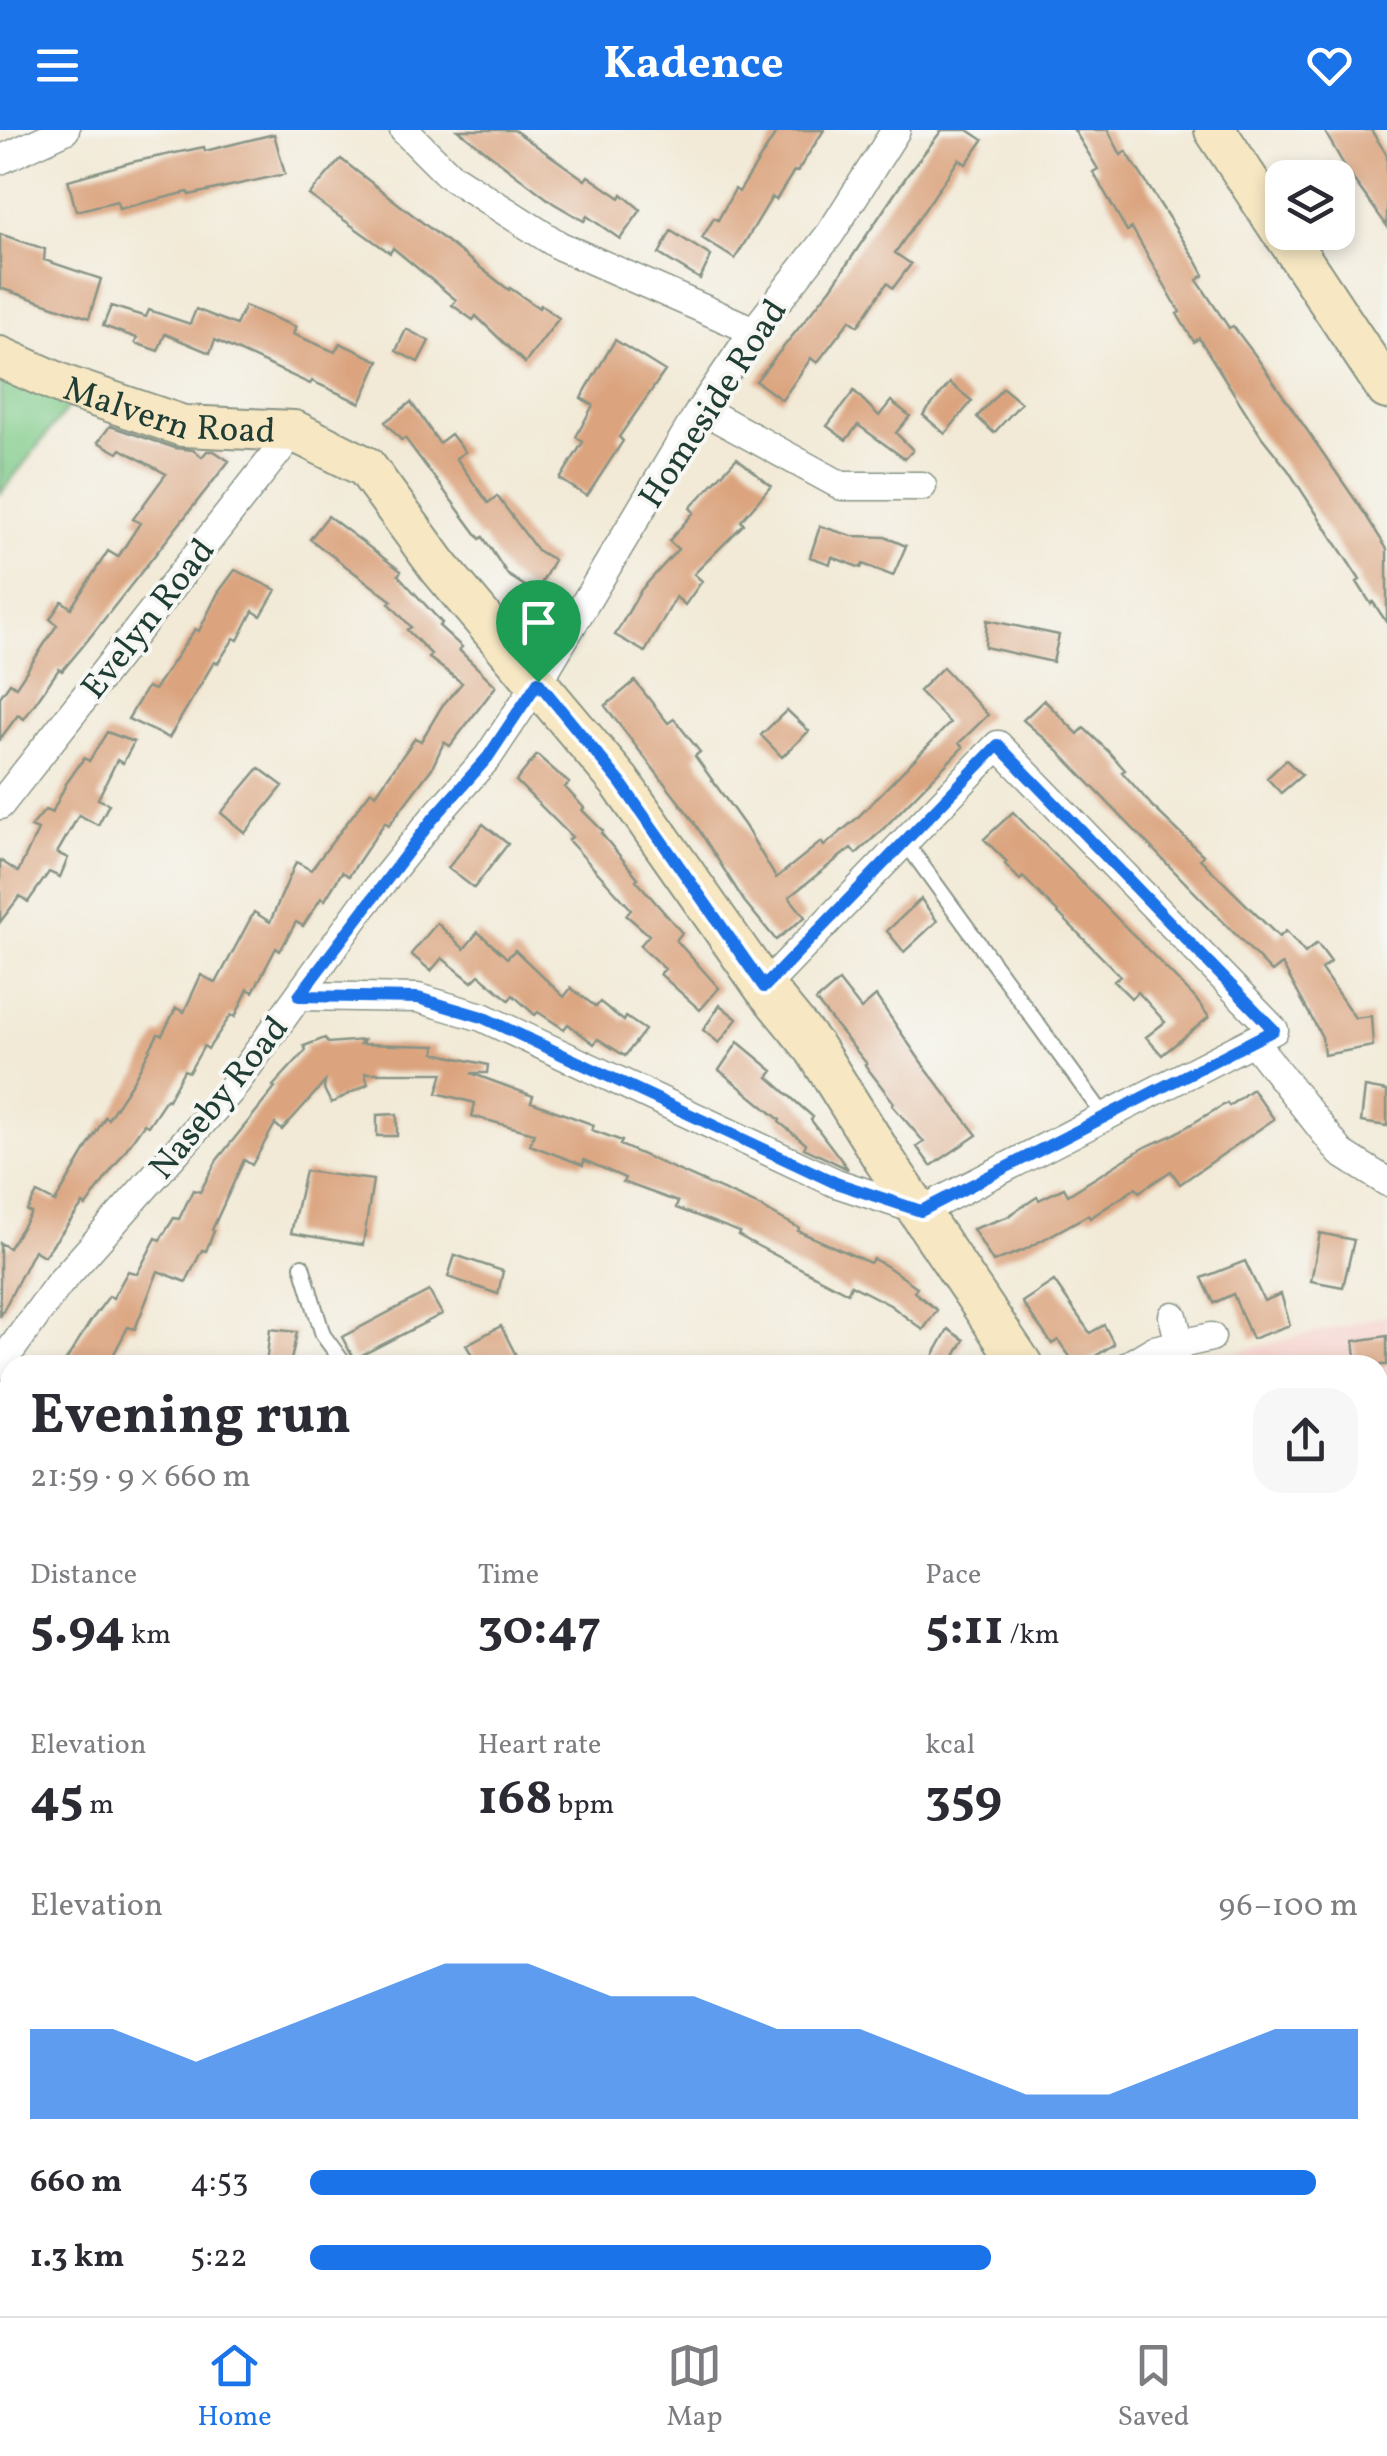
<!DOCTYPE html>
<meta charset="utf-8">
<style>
:root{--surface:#fff;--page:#f7f7f7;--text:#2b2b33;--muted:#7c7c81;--line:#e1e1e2;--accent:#1a73e8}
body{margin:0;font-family:Vollkorn,serif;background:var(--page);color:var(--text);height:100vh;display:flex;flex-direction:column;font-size:38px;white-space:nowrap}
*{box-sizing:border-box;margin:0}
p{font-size:32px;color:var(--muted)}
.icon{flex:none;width:55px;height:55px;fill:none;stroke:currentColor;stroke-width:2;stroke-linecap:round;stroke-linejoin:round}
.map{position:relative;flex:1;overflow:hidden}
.panel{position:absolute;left:0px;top:1225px;width:1388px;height:962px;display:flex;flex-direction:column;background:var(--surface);border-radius:30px 30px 0 0;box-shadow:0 5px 15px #0003}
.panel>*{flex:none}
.tools{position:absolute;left:1265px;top:30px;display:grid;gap:20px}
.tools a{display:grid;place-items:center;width:90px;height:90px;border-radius:20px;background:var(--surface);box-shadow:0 5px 15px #0003;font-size:50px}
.pin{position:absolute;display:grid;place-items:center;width:85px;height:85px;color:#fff;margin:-102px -42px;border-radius:50% 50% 50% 0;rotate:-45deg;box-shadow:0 0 10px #0007}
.pin .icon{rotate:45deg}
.round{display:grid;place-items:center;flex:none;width:105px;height:105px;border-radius:30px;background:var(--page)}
.head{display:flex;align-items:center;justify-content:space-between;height:170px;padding:0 30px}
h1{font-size:55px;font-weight:700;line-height:75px}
.metrics{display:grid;grid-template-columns:repeat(3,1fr);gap:15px;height:170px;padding:10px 30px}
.metrics div{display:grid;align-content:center}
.metrics b{font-size:50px;font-weight:700}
.metrics small{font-size:28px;font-weight:400}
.metrics p{font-size:28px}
.chart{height:280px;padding:20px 30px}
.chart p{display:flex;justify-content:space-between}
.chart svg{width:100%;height:180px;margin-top:10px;fill:var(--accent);opacity:.7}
ul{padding:0 30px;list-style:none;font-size:32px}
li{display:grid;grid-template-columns:160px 120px 1fr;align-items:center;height:75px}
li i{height:25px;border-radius:12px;background:var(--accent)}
header{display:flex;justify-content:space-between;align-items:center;height:130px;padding:0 30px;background:var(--accent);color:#fff;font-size:45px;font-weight:700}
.menu{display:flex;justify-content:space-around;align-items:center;height:140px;border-top:2px solid var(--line);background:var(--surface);font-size:28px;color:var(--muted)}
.menu a{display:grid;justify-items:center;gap:5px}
.menu .active{color:var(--accent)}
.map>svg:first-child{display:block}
</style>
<header><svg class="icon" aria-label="menu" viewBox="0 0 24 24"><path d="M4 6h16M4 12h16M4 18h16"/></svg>Kadence<svg class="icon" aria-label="heart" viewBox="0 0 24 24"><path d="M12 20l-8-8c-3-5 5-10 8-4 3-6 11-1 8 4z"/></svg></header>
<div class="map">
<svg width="1387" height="2186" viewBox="0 0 1387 2186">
<rect width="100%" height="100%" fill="#f6f6f2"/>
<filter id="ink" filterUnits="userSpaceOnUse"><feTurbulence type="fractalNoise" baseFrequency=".01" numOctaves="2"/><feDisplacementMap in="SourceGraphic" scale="20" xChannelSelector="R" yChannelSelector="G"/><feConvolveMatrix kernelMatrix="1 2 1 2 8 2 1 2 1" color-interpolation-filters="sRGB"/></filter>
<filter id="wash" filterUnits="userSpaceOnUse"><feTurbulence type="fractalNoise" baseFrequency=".0048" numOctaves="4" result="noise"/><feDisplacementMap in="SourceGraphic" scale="40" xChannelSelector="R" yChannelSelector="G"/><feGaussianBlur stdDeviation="2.25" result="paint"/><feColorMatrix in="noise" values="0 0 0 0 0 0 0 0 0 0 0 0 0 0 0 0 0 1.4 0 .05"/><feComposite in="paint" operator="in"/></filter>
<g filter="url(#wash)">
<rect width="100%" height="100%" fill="#f2ead7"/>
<!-- built -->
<path fill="#f7d0cb" d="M 1387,1185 L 1387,1394 L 1378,1396 L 1378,1235 L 1184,1235 Z"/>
<!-- green -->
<path fill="#7fcb89" stroke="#4f845e" stroke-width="2.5" d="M 0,239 L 74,270 L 0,364 Z"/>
<g id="blocks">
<!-- building -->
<path fill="#dba47f" d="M 458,0 L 514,0 L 585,50 L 588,46 L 620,68 L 622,64 L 641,80 L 620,109 L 587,86 L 584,91 L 553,73 Z
M 778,0 L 824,0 L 797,42 L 794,41 L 776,70 L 772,67 L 735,129 L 702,108 L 714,88 L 718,90 L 735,59 L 739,62 Z
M 942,0 L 968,0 L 983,10 L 966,34 L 959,29 L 895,123 L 911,134 L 893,158 L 887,153 L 858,196 L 850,190 L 817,233 L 811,228 L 782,270 L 756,251 L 831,158 L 908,44 Z
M 1074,0 L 1108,0 L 1121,25 L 1126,21 L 1197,132 L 1204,145 L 1197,150 L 1229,198 L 1233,196 L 1255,225 L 1365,384 L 1387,419 L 1387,493 L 1373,472 L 1371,474 L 1357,452 L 1360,450 L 1288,340 L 1261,306 L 1199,208 L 1194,212 L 1177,184 L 1180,182 L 1132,98 L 1127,101 L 1093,42 L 1098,39 Z
M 1324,0 L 1371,0 L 1387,25 L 1387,96 L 1348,42 Z
M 274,4 L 285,44 L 189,65 L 188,62 L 119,79 L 117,71 L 76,81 L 68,50 L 132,32 L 204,17 L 205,21 Z
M 341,29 L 509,160 L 510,158 L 539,178 L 541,175 L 559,188 L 525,233 L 476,186 L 473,190 L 452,175 L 456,170 L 393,118 L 390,123 L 309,65 Z
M 671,101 L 711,126 L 700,149 L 659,124 Z
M 0,104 L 45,119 L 44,130 L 101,149 L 89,188 L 0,158 Z
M 111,176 L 146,187 L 149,180 L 190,194 L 196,179 L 236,195 L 245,176 L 296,197 L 293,204 L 335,222 L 340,213 L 379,231 L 360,273 L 312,251 L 310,254 L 215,210 L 210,223 L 165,204 L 158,221 L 135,213 L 137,208 L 103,196 Z
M 406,199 L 429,211 L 418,232 L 396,221 Z
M 615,210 L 665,241 L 619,307 L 623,311 L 587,366 L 560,349 L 583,312 L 576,307 L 593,275 L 581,268 Z
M 950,253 L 972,271 L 945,304 L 923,285 Z
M 1003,258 L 1021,273 L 994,303 L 977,287 Z
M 854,261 L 879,286 L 891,271 L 910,286 L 896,303 L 913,320 L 905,329 L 858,295 L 846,310 L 827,296 Z
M 411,272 L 439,313 L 451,304 L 465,322 L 456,328 L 488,373 L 497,366 L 537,420 L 554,430 L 536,463 L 508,445 L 483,407 L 480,409 L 405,308 L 401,310 L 385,292 Z
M 110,296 L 175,318 L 193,320 L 202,327 L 207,321 L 214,321 L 229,331 L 83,516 L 62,541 L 59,539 L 24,589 L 18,585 L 0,609 L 0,567 L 10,553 L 16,557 L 57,495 L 50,489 L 62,471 L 71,478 L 108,421 L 118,427 L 140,393 L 133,389 L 166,344 L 121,319 L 118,323 L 98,312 Z
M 737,328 L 771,356 L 741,391 L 744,394 L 694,444 L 702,451 L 685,475 L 676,467 L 645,522 L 615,505 L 641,460 L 678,419 L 669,411 L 694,382 L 690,378 Z
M 328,386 L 401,441 L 398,445 L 442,493 L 439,496 L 462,517 L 459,520 L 496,556 L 450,616 L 444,612 L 432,638 L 389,695 L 385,692 L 349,746 L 342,742 L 325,770 L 321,768 L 303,796 L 296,792 L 280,821 L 276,818 L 253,862 L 248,859 L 235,887 L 231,885 L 208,919 L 204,916 L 189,942 L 184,940 L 168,970 L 166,969 L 148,996 L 144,994 L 86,1076 L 83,1074 L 44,1126 L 34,1120 L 0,1187 L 0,1113 L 9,1118 L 31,1083 L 27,1081 L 37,1063 L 55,1072 L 105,987 L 108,989 L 133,951 L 158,904 L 162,905 L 176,878 L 184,882 L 201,845 L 216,853 L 254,782 L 270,792 L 296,732 L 311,740 L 371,661 L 376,664 L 415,608 L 421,611 L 442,576 L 462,553 L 428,527 L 431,524 L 407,500 L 411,497 L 389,473 L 392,471 L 310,409 Z
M 820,396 L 852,406 L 885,407 L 906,416 L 893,446 L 863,434 L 861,438 L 832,427 L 830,434 L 810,427 Z
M 235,440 L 276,460 L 261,486 L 253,481 L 238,510 L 234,508 L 218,533 L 214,532 L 169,608 L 128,589 L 147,557 L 154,560 L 195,499 L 199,501 L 218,463 Z
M 987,490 L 1059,505 L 1053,532 L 985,517 Z
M 943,537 L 988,585 L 959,613 L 963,617 L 879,703 L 856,724 L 851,718 L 789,767 L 805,787 L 776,810 L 744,771 L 692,689 L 605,576 L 635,551 L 668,593 L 674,589 L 700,622 L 695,626 L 745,696 L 776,748 L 821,712 L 824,716 L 856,689 L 950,593 L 919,561 Z
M 1044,570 L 1078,604 L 1084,598 L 1108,621 L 1125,640 L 1122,642 L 1153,677 L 1203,725 L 1200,729 L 1279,807 L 1286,801 L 1305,823 L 1317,813 L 1331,832 L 1321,839 L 1355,888 L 1371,886 L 1373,916 L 1324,925 L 1322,907 L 1282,834 L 1272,842 L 1051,614 L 1023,590 Z
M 787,580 L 809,601 L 782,627 L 761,605 Z
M 107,602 L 134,612 L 123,633 L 117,630 L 98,669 L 109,674 L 98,695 L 79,685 L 57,723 L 68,728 L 60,747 L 49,742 L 28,772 L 20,766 L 0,792 L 0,730 L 18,742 L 38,700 L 31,697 L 45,680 L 52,683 L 66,654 L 84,628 L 89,631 Z
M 537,625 L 569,653 L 565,657 L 584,678 L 582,680 L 603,701 L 601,703 L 638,748 L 636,750 L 682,803 L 676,810 L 719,858 L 700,880 L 660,844 L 665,839 L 640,816 L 649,805 L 626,785 L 631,779 L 568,710 L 572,707 L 516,651 Z
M 1286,630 L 1302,645 L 1281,663 L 1267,648 Z
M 259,638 L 283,656 L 245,703 L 221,683 Z
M 1013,682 L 1195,868 L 1209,887 L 1162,925 L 1146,907 L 1165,892 L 1138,862 L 1131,868 L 1114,851 L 1120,846 L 1023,747 L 1020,750 L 1005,734 L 1007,732 L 984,709 Z
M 483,694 L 508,714 L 474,758 L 448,738 Z
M 921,769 L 937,791 L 904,822 L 887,801 Z
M 437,793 L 464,819 L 478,802 L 507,828 L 515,820 L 564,867 L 571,858 L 596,877 L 600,872 L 624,891 L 626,887 L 645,900 L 625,926 L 598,909 L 594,914 L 568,894 L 564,899 L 538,882 L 535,885 L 513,865 L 509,870 L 479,845 L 472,852 L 442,828 L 431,841 L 411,824 Z
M 839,851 L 861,879 L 876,866 L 926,939 L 977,1005 L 931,1036 L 917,1017 L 924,1012 L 892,975 L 894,973 L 865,935 L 867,934 L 816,871 Z
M 720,875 L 737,889 L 719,913 L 703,900 Z
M 325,908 L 328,913 L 364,910 L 360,914 L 436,916 L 435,923 L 488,935 L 487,943 L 471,943 L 533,966 L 531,972 L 594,995 L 592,1000 L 622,1011 L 620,1015 L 755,1074 L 799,1098 L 798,1101 L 870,1133 L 873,1129 L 885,1135 L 917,1157 L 914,1162 L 937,1180 L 923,1200 L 890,1175 L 851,1155 L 848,1163 L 756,1115 L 738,1105 L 740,1102 L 676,1078 L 678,1072 L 623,1052 L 625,1048 L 584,1030 L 583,1035 L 530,1015 L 534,1003 L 472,986 L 475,973 L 437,963 L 443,943 L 365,943 L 368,954 L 331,973 L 324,959 L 325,952 L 282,1000 L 275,994 L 252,1035 L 244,1030 L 212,1100 L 214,1101 L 206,1121 L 202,1120 L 186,1152 L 158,1141 L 135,1199 L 128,1197 L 108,1235 L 63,1235 L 90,1192 L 109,1166 L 113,1168 L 128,1141 L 137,1144 L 156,1108 L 160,1110 L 174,1088 L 179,1089 L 193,1060 L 200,1062 L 217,1030 L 275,958 L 273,956 L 306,920 L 304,916 Z
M 738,912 L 773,941 L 768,947 L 813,987 L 811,990 L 848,1039 L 804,1018 L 806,1014 L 779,992 L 780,990 L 719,940 Z
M 1365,957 L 1387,961 L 1387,996 L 1361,992 Z
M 1252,959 L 1274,989 L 1180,1054 L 1171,1041 L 1139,1062 L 1136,1058 L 1090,1088 L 1088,1085 L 1024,1120 L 993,1132 L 973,1099 L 1007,1087 L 1037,1067 L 1039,1070 L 1064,1058 L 1068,1065 L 1143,1018 L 1173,1005 L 1227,973 L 1229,976 Z
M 397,984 L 397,1006 L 377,1006 L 377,985 Z
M 305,1041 L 373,1050 L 363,1115 L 291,1103 Z
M 1320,1103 L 1354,1110 L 1343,1157 L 1311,1151 Z
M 455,1125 L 503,1141 L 498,1164 L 448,1147 Z
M 1245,1131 L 1264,1171 L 1281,1164 L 1290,1195 L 1252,1209 L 1233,1164 L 1214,1173 L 1202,1148 Z
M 1054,1151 L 1090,1203 L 1104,1195 L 1114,1214 L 1082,1235 L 1076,1235 L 1058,1210 L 1052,1214 L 1022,1172 Z
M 429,1161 L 442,1184 L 354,1229 L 342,1207 Z
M 501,1196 L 521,1235 L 478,1235 L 466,1215 Z
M 270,1199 L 297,1202 L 290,1235 L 266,1235 Z
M 948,1199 L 964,1210 L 950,1235 L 928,1235 Z
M 1387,1206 L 1387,1235 L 1357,1235 L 1354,1211 Z"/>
</g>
</g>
<g filter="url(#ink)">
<use href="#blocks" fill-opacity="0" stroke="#889486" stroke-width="2.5"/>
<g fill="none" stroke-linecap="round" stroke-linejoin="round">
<!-- lane casing -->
<g stroke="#889486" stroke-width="18">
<path id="lane" d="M 905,712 L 1105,987
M 302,1136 L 323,1205 L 345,1235"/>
</g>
<!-- street casing -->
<g stroke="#889486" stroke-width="31">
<path id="street" d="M 404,0 L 449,45 L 560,116 L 754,201
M 0,30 L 65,0
M 701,279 L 842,356 L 922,356
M 0,675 L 294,301
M 299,866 L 418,868 L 482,887 L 836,1053 L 921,1081 L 1274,900 L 998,615 L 764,857
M 1253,911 L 1341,1023 L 1387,1052
M 1173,1186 L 1180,1214
M 0,1235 L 58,1155 L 230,961 L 363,776 L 432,690 L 488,627 L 538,552 L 701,279 L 754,201 L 830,104 L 896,0
M 1129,1235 L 1154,1220 L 1211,1207
M 0,1391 L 10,1393
M 0,1903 L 10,1906
M 1378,1949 L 1387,1947
M 172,2186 L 174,2178
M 462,2186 L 464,2178
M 739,2186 L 742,2178"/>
</g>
<!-- secondary casing -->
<g stroke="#889486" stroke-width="44">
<g id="secondary">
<path d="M 1215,0 L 1282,102"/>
<path d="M 1283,102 L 1387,259"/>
<path id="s1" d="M 0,227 L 65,256 L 183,296 L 294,301 L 366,337 L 439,437 L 620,652 L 764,857 L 815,919 L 885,1031 L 1022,1235"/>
<path d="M 1378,1426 L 1387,1424"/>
<path d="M 1378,2048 L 1387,2085"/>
</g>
</g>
<!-- lane -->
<use href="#lane" stroke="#fff" stroke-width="14"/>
<!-- street -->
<use href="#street" stroke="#fff" stroke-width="28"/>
<!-- secondary -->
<use href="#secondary" stroke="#f7e8c3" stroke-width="40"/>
</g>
</g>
<g fill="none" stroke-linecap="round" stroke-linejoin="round" filter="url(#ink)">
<!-- route casing -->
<g stroke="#fff" stroke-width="20">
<path id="route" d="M 538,552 L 620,652 L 764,857 L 998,615 L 1274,900 L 921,1081 L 836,1053 L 482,887 L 418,868 L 299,866 L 432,690 L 488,627 Z"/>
</g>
<!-- route -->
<use href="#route" stroke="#1a73e8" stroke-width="12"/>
</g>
<g text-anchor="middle" stroke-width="8" stroke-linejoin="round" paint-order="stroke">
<!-- street labels -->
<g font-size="35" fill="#1f3d34" stroke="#f6f6f2">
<text transform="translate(712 273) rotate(-57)" y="12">Homeside Road</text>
<text dy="12" stroke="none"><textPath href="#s1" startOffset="180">Malvern Road</textPath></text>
<text transform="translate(147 488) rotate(-52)" y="12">Evelyn Road</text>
<text transform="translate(218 967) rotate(-51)" y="12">Naseby Road</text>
</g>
</g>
</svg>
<div class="tools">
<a><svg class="icon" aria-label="layers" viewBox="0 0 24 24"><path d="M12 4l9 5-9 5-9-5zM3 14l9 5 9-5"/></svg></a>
</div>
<div class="pin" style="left:538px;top:552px;background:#1e9e55"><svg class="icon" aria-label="arrive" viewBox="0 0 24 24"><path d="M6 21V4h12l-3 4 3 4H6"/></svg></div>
<section class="panel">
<div class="head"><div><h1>Evening run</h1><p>21:59 · 9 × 660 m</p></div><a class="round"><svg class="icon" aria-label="share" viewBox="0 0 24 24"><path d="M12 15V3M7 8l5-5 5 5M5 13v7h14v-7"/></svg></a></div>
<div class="metrics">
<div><p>Distance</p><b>5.94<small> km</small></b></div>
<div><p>Time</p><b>30:47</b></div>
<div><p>Pace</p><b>5:11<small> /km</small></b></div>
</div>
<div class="metrics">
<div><p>Elevation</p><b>45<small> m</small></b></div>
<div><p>Heart rate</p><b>168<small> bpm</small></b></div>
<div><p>kcal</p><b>359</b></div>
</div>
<div class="chart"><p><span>Elevation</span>96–100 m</p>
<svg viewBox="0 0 160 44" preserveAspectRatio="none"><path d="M0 44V22L10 22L20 30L30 22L40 14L50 6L60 6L70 14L80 14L90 22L100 22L110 30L120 38L130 38L140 30L150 22L160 22V44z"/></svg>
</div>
<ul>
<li><b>660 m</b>4:53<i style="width:96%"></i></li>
<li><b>1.3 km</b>5:22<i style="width:65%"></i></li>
</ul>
</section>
</div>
<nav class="menu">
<a class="active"><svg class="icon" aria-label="home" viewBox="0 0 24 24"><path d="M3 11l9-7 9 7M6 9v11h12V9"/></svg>Home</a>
<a><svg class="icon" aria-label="map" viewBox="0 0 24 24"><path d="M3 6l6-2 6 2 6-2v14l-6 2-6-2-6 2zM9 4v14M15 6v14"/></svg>Map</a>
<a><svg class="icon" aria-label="saved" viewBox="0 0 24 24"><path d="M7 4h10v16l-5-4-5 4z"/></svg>Saved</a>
</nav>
